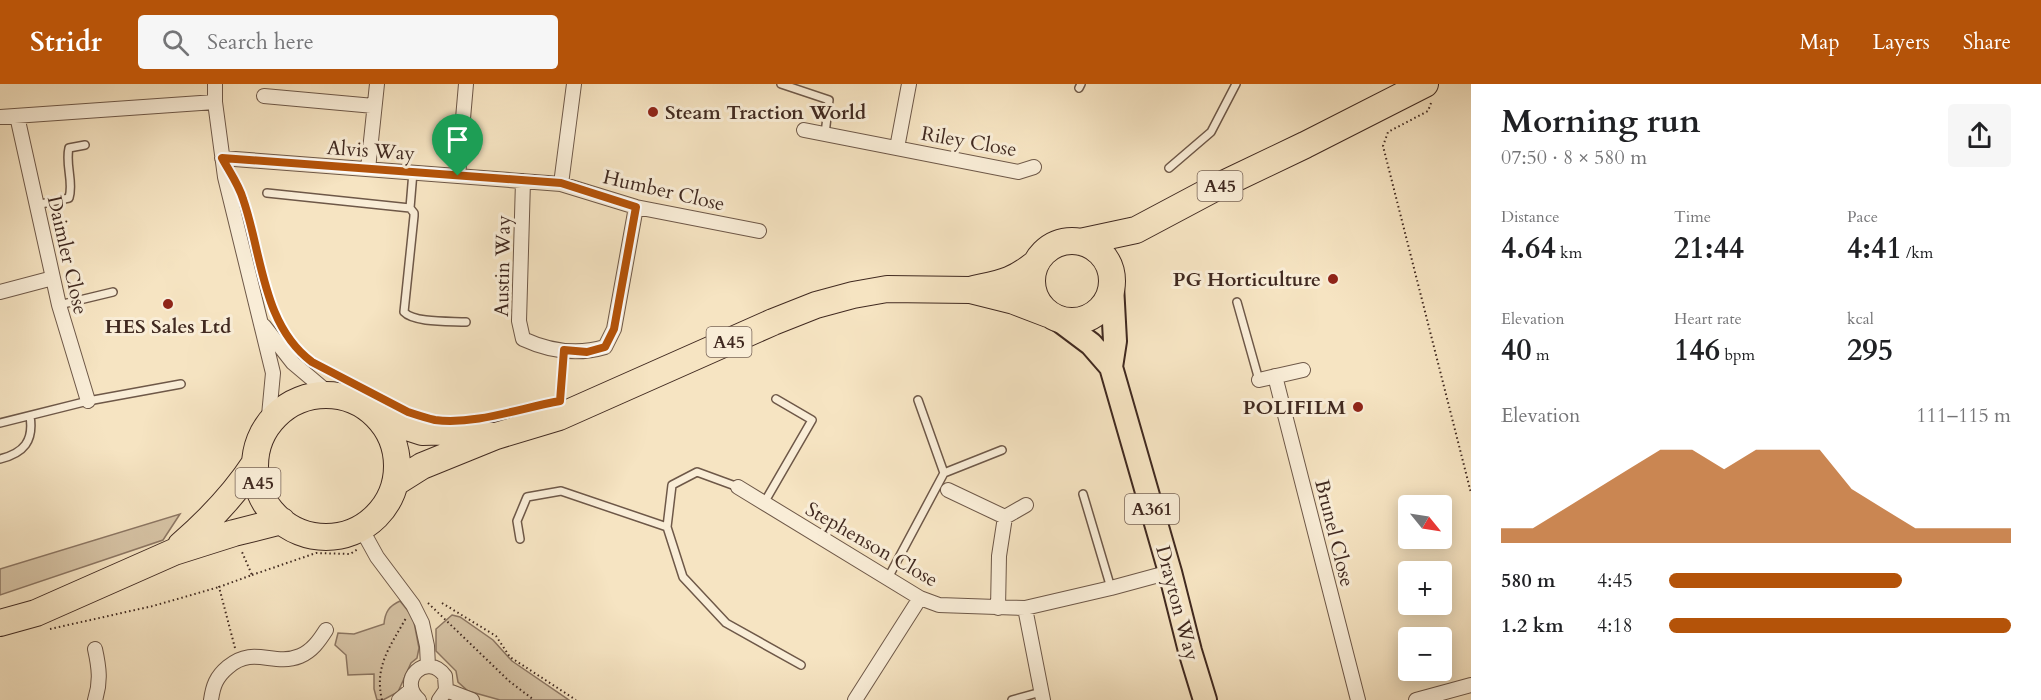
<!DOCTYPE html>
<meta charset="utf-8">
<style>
:root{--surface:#fff;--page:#f6f6f6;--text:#202124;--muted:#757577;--accent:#b45309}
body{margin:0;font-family:Cardo,serif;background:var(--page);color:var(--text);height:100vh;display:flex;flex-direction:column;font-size:22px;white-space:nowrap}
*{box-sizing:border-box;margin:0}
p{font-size:20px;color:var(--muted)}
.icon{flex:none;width:33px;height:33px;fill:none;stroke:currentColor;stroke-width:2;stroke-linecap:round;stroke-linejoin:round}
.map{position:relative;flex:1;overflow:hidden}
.details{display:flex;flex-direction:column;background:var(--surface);width:570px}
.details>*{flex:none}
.needle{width:39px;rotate:120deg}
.buttons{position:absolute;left:1398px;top:411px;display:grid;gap:12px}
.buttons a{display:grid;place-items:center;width:54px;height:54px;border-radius:6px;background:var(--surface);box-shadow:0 3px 15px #0003;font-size:30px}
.pin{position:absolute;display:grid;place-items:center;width:51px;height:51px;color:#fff;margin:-62px -26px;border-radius:50% 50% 50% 0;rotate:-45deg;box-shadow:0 0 6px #0007}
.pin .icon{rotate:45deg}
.round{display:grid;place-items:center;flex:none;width:63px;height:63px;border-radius:6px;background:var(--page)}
.summary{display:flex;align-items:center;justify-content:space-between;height:102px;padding:0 30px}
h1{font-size:33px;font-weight:600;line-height:45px}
.figures{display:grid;grid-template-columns:repeat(3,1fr);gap:9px;height:102px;padding:6px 30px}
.figures div{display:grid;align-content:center}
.figures b{font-size:30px;font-weight:600}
.figures small{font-size:16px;font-weight:400}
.figures p{font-size:16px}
.chart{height:168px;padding:12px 30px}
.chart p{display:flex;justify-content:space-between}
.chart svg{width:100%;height:108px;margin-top:6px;fill:var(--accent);opacity:.7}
ul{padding:0 30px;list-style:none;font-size:20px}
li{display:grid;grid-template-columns:96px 72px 1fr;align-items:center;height:45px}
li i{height:15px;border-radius:8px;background:var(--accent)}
header{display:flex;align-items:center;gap:36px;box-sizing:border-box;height:84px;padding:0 30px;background:var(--accent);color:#fff}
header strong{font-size:28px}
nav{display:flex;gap:33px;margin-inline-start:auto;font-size:21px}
.search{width:420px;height:54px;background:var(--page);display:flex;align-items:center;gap:15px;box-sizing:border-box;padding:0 21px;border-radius:6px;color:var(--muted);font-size:22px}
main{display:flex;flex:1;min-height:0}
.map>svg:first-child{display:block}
</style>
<header>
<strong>Stridr</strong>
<div class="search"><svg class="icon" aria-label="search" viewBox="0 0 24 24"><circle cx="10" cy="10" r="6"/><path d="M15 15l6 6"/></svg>Search here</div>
<nav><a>Map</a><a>Layers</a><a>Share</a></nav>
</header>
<main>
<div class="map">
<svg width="1471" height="616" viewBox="0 0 1471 616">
<rect width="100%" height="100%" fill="#f6e4c2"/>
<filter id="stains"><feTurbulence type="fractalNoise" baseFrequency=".00333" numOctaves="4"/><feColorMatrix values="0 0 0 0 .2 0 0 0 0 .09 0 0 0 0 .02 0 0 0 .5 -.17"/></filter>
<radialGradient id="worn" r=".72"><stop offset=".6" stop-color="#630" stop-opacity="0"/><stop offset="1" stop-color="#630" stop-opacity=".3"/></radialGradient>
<!-- green -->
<path fill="#d7c4a6" stroke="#8c7663" stroke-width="1.5" d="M 180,430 L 163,456 L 0,511 L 0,485 Z
M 400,517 L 413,533 L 419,564 L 417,574 L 411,579 L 398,608 L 383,616 L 377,616 L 374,605 L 374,590 L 348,591 L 346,571 L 335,561 L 338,549 L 354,550 L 384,540 C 385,528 389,522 400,517 Z
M 452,531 L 460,533 L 493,556 L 512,577 L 569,616 L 500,616 L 468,607 L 458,598 L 456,587 L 436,567 L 436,545 Z"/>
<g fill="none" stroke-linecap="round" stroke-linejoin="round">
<!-- lane casing -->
<g stroke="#6e5848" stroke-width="10">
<path id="lane" d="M 781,0 L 829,16 L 825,50
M 1079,4 L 1081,0
M 1169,84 L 1211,48 L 1236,0
M 267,109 L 410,124 L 413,88
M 36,121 L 69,114 C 74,98 65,81 69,64 L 85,61
M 410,124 L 414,129 L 414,132 L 404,228 C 414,239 451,237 466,238
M 1237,218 L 1259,296
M 59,221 L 113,208
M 918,316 L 944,389
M 0,339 L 88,317 L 181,300
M 0,375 C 24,369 34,357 30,332
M 738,403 L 697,388 L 672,401 L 667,443 L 683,493 L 726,539 L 801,581
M 1083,410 L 1111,504
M 764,419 L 812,336 L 776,315
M 520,455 L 517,437 L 527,413 L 561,407 L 667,443
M 888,494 L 944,389 L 1002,366
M 1012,616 L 1041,608"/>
</g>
<!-- street casing -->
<g stroke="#6e5848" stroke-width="16">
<path id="street" d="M 215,0 L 215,18 L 225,93 L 273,289 L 268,342
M 264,12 L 374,22
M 17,32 L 59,221 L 88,317
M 0,33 L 215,18
M 804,46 L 1018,88 L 1034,83
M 897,64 L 909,0
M 222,74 L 561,100 L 574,0
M 368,85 L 377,0
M 458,92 L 466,0
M 523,97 L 519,237 L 523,255 C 549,267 578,271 605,263 L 614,245 L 636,123
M 561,100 L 636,123 L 759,147
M 0,208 L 53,194
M 264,242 L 293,279 L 331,311
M 1275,292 L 1358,616
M 1259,296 L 1303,286
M 738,403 L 920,514 L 939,521 L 1025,524 L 1111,504 L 1170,488
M 948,406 L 1005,433 L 1026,421
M 361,444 L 377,473 L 413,521 L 422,539 L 427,562 L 428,582
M 998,524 L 999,472 L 1005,433
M 1025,524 L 1043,616
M 95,565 C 99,583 101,598 95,616
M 446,606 L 472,616
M 211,616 C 213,602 216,593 228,583 C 254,561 273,583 300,572 C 312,567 319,557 326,546
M 399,616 L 411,606
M 419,616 C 396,596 427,567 445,592 L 446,606 L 439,616
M 855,616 L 920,514
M 1416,616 L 1471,601"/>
</g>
<!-- primary casing -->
<g stroke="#402920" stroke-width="26">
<path id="primary" d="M 1112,201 L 1115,257 L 1111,283 L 1170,488 L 1190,567 L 1205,616
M 1059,236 L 1091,260 L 1111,283"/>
</g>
<!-- highway casing -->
<g stroke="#402920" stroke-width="28">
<path id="highway" d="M1032 197a40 40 0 1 1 80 0a40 40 0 1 1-80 0Z
M 1080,158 L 1136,146 L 1215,104 L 1305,61 L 1425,0
M 974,205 C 1001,199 1013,198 1036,179
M255 382a71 71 0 1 1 142 0a71 71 0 1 1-142 0Z
M 379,334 L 422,348 L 459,347 L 493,352
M 395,399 L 422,382 L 496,352 L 559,333 L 773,238 L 816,221 L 853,211 L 887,205 L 970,206 L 1014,217 L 1048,230
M 181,461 C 210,436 234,411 255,379
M 0,539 L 36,529 L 174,468 L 234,449 L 282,437"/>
</g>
<!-- path -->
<path stroke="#402920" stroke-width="2" stroke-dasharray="1.5 3" stroke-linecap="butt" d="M 1431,19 L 1428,27 L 1388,48 L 1383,62 L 1471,409
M 268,209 L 281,240
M 318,281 L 382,315
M 560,312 L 563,278
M 252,491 L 316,469 L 350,470 L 358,465
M 428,519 L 509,597 L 534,616
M 442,519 L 496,552 L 510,573 L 576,616
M 50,545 L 153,522 L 219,503
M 235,564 L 219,503 L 252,491 L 242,468
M 382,616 C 374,582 390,563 406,534"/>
<!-- lane -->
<use href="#lane" stroke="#f9edd7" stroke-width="7"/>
<!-- street -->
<use href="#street" stroke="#f9edd7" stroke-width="14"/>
<!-- primary -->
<use href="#primary" stroke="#f6e4c2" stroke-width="22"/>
<!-- highway -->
<use href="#highway" stroke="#f6e4c2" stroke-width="26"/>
</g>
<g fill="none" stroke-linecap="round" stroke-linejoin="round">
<!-- route casing -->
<g stroke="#fff" stroke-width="12">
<path id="route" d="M 222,74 L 561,99 L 636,123 L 614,245 L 605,263 L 587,268 L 564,266 L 560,317 C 520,324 476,341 435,336 C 426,334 417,331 408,328 L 312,278 C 262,241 262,169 243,115 C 239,101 229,87 222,74 Z"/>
</g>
<!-- route -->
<use href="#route" stroke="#b45309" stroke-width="8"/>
</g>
<!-- markers -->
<g fill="#8f2418" stroke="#f9edd7" stroke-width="2">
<circle cx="653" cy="28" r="6"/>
<circle cx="1333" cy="195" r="6"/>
<circle cx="168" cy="220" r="6"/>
<circle cx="1358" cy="323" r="6"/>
</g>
<g text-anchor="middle" stroke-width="6" stroke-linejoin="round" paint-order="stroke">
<!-- shield labels -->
<g fill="#f9edd7" stroke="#786457" stroke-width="1.5">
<rect x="1197.5" y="87" width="45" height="30" rx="4.5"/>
<rect x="706.5" y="243" width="45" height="30" rx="4.5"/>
<rect x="235.5" y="384" width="45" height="30" rx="4.5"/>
<rect x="1125" y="410" width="54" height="30" rx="4.5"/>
</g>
<g font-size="18" font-weight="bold" fill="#402920">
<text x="1220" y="108">A45</text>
<text x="729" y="264">A45</text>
<text x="258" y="405">A45</text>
<text x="1152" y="431">A361</text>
</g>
<!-- poi labels -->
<g font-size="20" font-weight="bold" fill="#402920" stroke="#f9edd7" text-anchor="end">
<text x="665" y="35" text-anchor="start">Steam Traction World</text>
<text x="1321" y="202">PG Horticulture</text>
<text x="168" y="249" text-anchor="middle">HES Sales Ltd</text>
<text x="1346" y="330">POLIFILM</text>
</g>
<!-- street labels -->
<g font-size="20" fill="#402920" stroke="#f9edd7">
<text transform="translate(969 57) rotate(10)" y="7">Riley Close</text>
<text transform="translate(371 66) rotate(4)" y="7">Alvis Way</text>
<text transform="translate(664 106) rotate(13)" y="7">Humber Close</text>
<text transform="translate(68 171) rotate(77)" y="7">Daimler Close</text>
<text transform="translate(502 182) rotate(-89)" y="7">Austin Way</text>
<text transform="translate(1335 449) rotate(76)" y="7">Brunel Close</text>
<text transform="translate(872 460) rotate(30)" y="7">Stephenson Close</text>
<text transform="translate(1178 519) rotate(75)" y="7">Drayton Way</text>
</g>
</g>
<rect width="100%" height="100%" filter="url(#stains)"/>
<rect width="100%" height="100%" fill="url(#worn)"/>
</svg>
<div class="buttons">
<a><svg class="needle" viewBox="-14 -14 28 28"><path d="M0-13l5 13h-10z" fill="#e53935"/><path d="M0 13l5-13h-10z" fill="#757577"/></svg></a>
<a>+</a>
<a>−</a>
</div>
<div class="pin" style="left:458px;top:92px;background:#1e9e55"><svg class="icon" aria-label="arrive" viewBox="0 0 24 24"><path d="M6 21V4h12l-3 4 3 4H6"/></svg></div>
</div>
<section class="details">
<div class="summary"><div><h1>Morning run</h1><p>07:50 · 8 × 580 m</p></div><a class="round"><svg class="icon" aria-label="share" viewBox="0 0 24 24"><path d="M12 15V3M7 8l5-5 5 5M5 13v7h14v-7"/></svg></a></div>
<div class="figures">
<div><p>Distance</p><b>4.64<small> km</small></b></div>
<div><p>Time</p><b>21:44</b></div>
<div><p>Pace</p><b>4:41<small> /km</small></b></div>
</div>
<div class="figures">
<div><p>Elevation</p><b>40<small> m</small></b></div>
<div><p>Heart rate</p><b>146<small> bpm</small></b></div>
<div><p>kcal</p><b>295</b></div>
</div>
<div class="chart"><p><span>Elevation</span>111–115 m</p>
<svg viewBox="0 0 160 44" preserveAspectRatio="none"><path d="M0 44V38L10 38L20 30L30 22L40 14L50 6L60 6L70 14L80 6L90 6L100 6L110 22L120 30L130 38L140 38L150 38L160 38V44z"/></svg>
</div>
<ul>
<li><b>580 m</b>4:45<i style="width:68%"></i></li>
<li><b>1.2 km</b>4:18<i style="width:100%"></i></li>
</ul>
</section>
</main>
